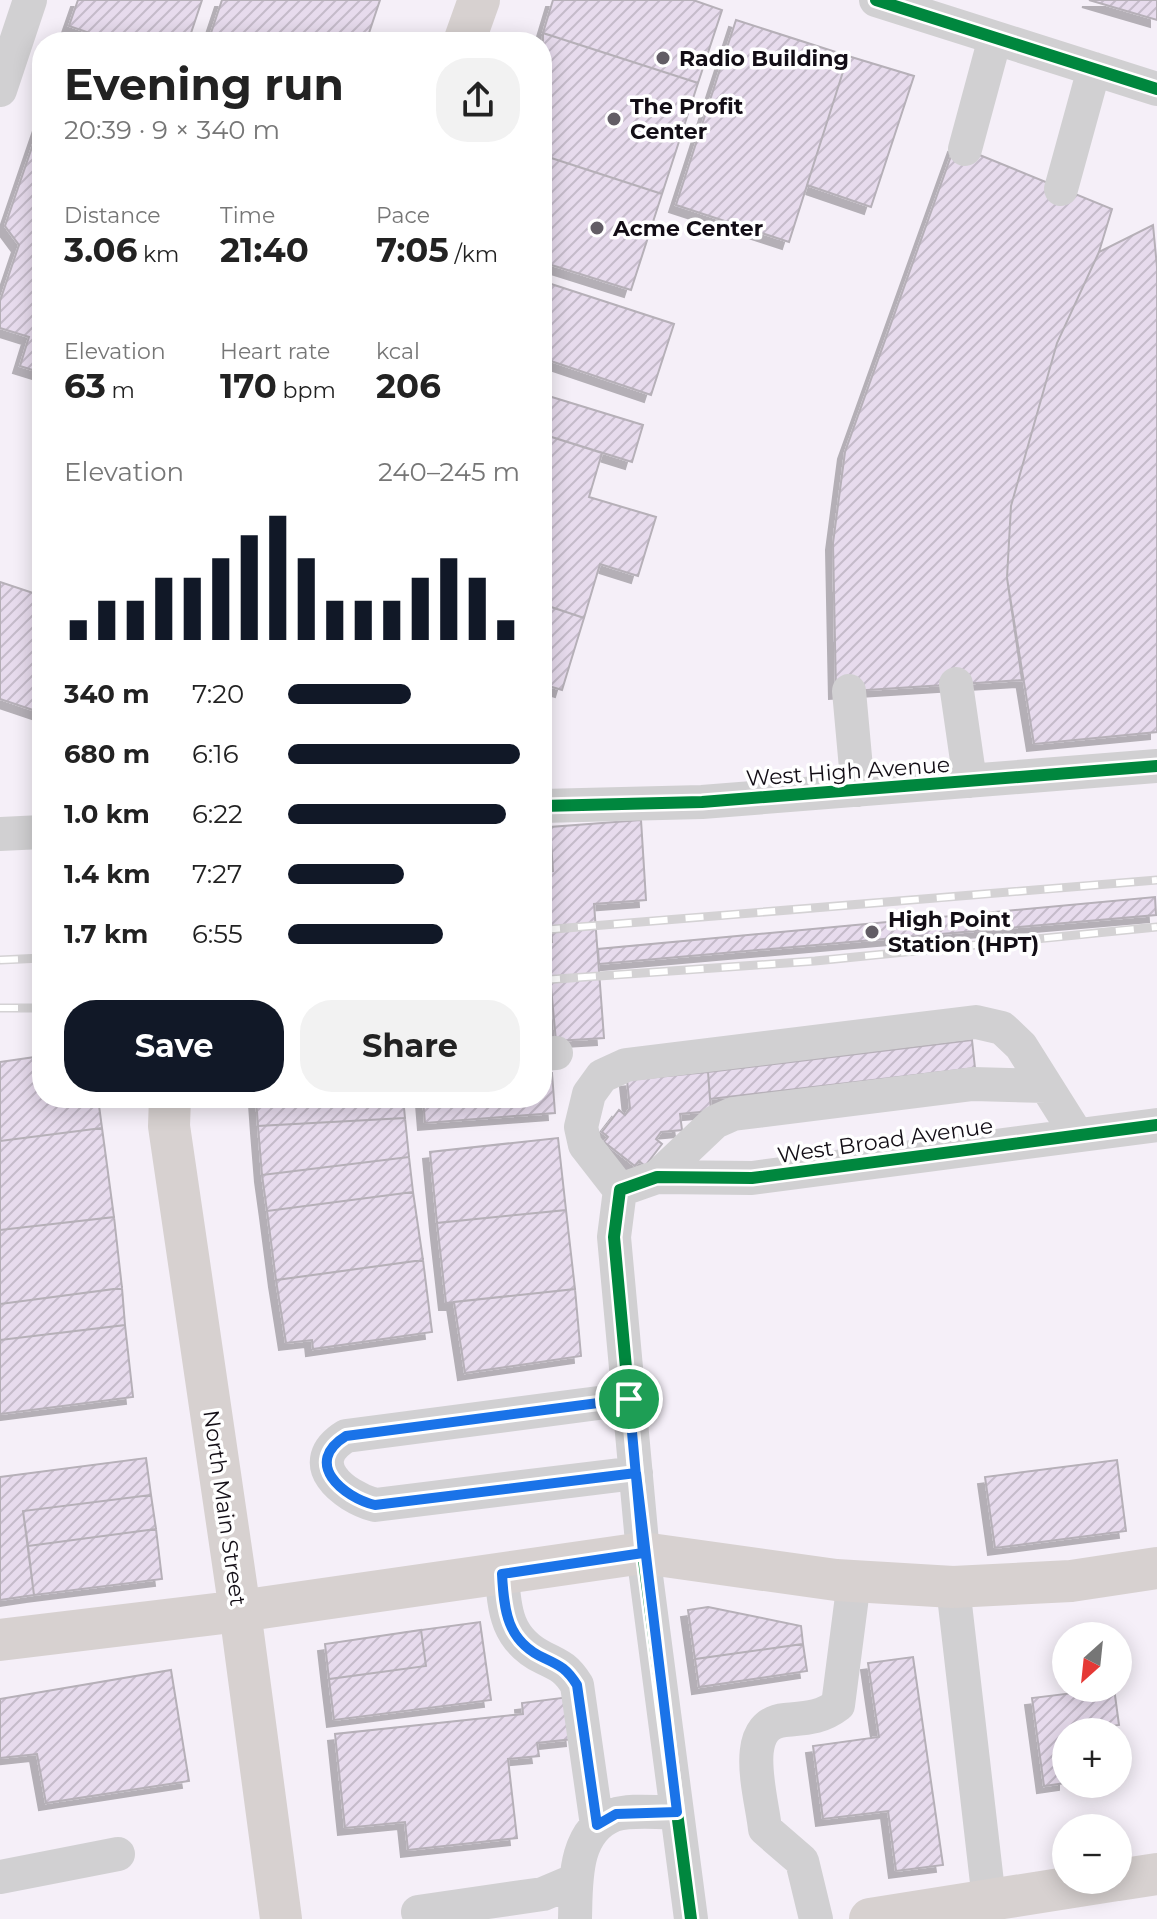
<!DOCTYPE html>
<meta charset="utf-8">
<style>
:root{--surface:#fff;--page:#f2f2f2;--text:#222;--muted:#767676;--accent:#111827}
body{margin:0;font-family:Montserrat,sans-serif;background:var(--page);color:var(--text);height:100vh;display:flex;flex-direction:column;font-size:30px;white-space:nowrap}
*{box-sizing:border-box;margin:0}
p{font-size:26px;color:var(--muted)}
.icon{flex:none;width:44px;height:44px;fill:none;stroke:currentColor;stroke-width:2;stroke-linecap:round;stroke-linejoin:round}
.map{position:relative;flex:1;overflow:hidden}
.panel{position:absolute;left:32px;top:32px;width:520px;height:1076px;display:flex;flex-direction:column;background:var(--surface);border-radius:32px;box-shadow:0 4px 20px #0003}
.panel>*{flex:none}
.needle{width:52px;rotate:207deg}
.tools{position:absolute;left:1052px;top:1622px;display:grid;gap:16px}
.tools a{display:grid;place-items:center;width:80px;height:80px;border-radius:50%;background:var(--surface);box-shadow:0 4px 20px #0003;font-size:40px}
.pin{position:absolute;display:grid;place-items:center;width:68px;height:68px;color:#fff;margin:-34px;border:4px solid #fff;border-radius:50%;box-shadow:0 2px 8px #0007}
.round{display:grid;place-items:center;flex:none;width:84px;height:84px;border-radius:32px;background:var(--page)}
.overview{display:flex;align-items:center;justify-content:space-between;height:136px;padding:0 32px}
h1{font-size:44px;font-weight:700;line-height:60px}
.metrics{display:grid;grid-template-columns:repeat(3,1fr);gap:12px;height:136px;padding:8px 32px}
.metrics div{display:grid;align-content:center}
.metrics b{font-size:34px;font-weight:700}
.metrics small{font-size:22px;font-weight:400}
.metrics p{font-size:22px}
.chart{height:224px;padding:16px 32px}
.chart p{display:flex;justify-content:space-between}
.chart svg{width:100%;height:144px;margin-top:8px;stroke:var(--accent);stroke-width:6}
.primary-button{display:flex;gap:16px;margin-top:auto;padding:16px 32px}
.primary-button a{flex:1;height:92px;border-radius:32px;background:var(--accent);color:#fff;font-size:32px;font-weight:700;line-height:92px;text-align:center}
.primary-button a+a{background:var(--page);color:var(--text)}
ul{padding:0 32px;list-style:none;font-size:26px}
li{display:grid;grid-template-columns:128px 96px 1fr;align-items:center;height:60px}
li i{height:20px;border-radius:10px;background:var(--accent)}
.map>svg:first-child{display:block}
</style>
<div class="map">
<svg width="1157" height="1919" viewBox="0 0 1157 1919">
<defs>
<pattern id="building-hatch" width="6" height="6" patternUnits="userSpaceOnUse" patternTransform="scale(2)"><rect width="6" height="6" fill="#e7dbed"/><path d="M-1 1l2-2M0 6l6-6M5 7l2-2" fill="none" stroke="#c5bbca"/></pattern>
<filter id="shadow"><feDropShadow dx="-7" dy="7" stdDeviation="0" flood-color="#0004"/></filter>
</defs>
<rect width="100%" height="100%" fill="#f5eff8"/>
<!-- building -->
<path fill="url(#building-hatch)" stroke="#b6b0b8" stroke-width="2" filter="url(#shadow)" d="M 78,0 L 202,0 L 188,42 L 116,42 L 69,26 Z
M 222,0 L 380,0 L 366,42 L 208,42 Z
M 553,0 L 693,0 L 722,10 L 698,83 L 543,33 Z
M 1089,0 L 1157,0 L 1157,20 Z
M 736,20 L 848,56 L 789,242 L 676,205 Z
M 543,33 L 698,83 L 662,194 L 542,155 Z
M 848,56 L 914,76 L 871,207 L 807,185 Z
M 42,118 L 42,373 L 20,366 L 29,337 L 0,328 L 0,301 L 19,245 L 5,226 Z
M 955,145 L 1112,209 L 1099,252 L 1057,343 L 1011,506 L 1007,578 L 1022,680 L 836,692 L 833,543 L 845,452 Z
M 542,155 L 662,194 L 631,290 L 542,262 Z
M 1153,225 L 1157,267 L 1157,732 L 1034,744 L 1007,578 L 1011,506 L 1057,343 L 1099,252 Z
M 542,281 L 674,324 L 651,395 L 542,358 Z
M 542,394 L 643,425 L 632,462 L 542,434 Z
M 542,434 L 602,453 L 589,497 L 656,517 L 638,576 L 600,564 L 584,618 L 542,604 Z
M 0,582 L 42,596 L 42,713 L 0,699 Z
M 542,604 L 584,618 L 562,690 L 542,684 Z
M 641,820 L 646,900 L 594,904 L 604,1038 L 556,1041 L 550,976 L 542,977 L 542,942 L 552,942 L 548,899 L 542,899 L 542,872 L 553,871 L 550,827 Z
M 542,827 L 550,827 L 553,871 L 542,872 Z
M 1155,897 L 1156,915 L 599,964 L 598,949 Z
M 972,1040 L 975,1068 L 710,1099 L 708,1072 Z
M 42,1056 L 42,1098 L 98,1098 L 102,1128 L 0,1141 L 0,1062 Z
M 708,1072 L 711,1111 L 680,1114 L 682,1130 L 661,1132 L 656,1139 L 662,1144 L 645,1166 L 639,1161 L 635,1166 L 604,1142 L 608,1137 L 602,1132 L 619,1110 L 625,1115 L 630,1108 L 627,1080 Z
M 552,1073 L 555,1113 L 425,1123 L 423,1098 L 542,1098 L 542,1074 Z
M 256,1098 L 403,1098 L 405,1118 L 258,1126 Z
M 405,1118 L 409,1157 L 262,1175 L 258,1126 Z
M 102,1128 L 114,1217 L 0,1230 L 0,1141 Z
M 558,1138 L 566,1210 L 437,1223 L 430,1152 Z
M 409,1157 L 413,1192 L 267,1211 L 262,1175 Z
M 413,1192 L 423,1260 L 276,1280 L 267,1211 Z
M 566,1210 L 575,1289 L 446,1303 L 437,1223 Z
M 114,1217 L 122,1288 L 0,1304 L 0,1230 Z
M 423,1260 L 432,1332 L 313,1349 L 312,1340 L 286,1343 L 276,1280 Z
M 122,1288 L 125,1325 L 0,1340 L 0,1304 Z
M 575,1289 L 581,1356 L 465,1373 L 454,1302 Z
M 125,1325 L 133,1397 L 0,1414 L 0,1340 Z
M 146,1458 L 151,1495 L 23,1511 L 34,1595 L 0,1600 L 0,1477 Z
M 1117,1460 L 1126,1531 L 995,1548 L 985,1477 Z
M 151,1495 L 156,1529 L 28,1546 L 23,1511 Z
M 156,1529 L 162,1579 L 34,1595 L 28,1546 Z
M 708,1607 L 801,1626 L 803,1644 L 695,1659 L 688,1610 Z
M 480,1622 L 491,1700 L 334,1720 L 329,1679 L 426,1666 L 421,1630 Z
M 421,1630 L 426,1666 L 329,1679 L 325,1644 Z
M 803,1644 L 807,1671 L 699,1687 L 695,1659 Z
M 913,1657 L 943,1865 L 896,1871 L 888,1811 L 823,1819 L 813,1746 L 879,1737 L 868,1663 Z
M 171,1670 L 189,1781 L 46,1803 L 37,1754 L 0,1758 L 0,1699 Z
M 1114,1688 L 1119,1725 L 1066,1732 L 1066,1783 L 1044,1786 L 1032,1698 Z
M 569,1697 L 573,1739 L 537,1743 L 539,1756 L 508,1759 L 517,1838 L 408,1850 L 405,1822 L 345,1828 L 335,1734 L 523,1714 L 522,1703 Z"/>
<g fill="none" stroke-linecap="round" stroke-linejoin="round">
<!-- minor -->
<path stroke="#d1d0d2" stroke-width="34" d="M 876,0 L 1157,89
M 0,90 L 30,0
M 965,149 L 995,38
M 1061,189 L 1094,69
M 956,684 L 970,781
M 849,691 L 858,790
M 542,806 L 702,802 L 1157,766
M 0,834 L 42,832
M 542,1054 L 556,1053
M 657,1177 L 715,1122 L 733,1114 L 973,1084 L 1046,1086
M 620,1190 L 614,1237 L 643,1553 L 691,1919
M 620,1190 L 585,1145 L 581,1127 L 589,1094 L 602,1076 L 626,1065 L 976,1022 L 1002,1028 L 1021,1046 L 1077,1135
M 620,1190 L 657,1177 L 752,1178 L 1157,1125
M 629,1399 L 346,1436 C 302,1463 343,1496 375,1505 L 636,1473
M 502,1574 C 504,1611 507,1640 544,1658 C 561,1666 567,1669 577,1685 L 597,1825
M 953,1587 L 989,1900
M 0,1877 L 118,1854
M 418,1912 L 543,1894 L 576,1880
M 575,1919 C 576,1883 573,1831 614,1815 C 631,1809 658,1813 677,1812
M 816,1919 L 802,1861 L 765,1829 C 762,1797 738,1724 785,1720 C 807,1718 821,1718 838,1705 L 854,1581"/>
<!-- major -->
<path stroke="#d7d1d0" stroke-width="42" d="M 464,42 L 479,0
M 170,1098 L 169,1126 L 240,1611 L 281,1919
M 0,1640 L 240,1611 L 643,1553 L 836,1580 L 953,1587 L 1071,1581 L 1157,1568
M 1118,1880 L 1157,1874
M 870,1919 L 1117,1880"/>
<!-- rail casing -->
<g stroke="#d4d2d4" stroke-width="9">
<path id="rail" d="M 542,930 L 1157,880
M 0,960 L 42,958
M 542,980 L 815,961 L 1157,927
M 0,1008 L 42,1008"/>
</g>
<!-- rail -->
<use href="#rail" stroke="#fff" stroke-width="6" stroke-dasharray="18" stroke-linecap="butt"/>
<!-- cycleway casing -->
<g stroke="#fff" stroke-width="17">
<path id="cycleway" d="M 876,0 L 1157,89
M 542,806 L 702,802 L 1157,766
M 691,1919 L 643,1553 L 614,1237 L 620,1190 L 657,1177 L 752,1178 L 1157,1125"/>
</g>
<!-- cycleway -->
<use href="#cycleway" stroke="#00873e" stroke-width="12"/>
</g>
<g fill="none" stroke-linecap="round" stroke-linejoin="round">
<!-- route casing -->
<g stroke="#fff" stroke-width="16">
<path id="route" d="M 629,1399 L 346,1436 C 302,1463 343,1497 375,1505 L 636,1473 L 677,1812 L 616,1814 L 597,1825 L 577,1685 C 567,1669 561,1666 544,1658 C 507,1641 504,1611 502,1574 L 643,1553 L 629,1399"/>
</g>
<!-- route -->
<use href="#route" stroke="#1a73e8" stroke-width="10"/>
</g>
<!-- markers -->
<g fill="#625d65" stroke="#fff" stroke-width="3">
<circle cx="663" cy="58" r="8"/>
<circle cx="614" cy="119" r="8"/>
<circle cx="597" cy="228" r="8"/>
<circle cx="872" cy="932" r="8"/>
</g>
<g text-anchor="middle" stroke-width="7" stroke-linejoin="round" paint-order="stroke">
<!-- poi labels -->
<g font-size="22" font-weight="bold" fill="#130e16" stroke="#fff" text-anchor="start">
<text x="679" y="66">Radio Building</text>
<text x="630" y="114">The Profit<tspan x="630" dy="25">Center</tspan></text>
<text x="613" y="236">Acme Center</text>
<text x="888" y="927">High Point<tspan x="888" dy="25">Station (HPT)</tspan></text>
</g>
<!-- street labels -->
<g font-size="22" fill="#130e16" stroke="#fff">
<text transform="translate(848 771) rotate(-4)" y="8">West High Avenue</text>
<text transform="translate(885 1140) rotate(-8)" y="8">West Broad Avenue</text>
<text transform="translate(225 1508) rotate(82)" y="8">North Main Street</text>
</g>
</g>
</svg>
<div class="tools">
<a><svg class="needle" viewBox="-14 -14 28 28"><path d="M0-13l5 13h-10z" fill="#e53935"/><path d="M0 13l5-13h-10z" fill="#767676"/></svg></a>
<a>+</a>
<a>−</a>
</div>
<div class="pin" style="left:629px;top:1399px;background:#1e9e55"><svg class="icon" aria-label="arrive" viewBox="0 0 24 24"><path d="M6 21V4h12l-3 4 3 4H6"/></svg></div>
<section class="panel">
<div class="overview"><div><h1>Evening run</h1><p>20:39 · 9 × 340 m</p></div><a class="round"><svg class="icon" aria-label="share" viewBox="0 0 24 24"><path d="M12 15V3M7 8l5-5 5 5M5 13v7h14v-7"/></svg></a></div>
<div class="metrics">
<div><p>Distance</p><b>3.06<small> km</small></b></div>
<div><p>Time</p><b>21:40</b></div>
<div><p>Pace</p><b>7:05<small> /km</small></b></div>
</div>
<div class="metrics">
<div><p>Elevation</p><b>63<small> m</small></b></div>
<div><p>Heart rate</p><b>170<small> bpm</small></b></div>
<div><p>kcal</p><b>206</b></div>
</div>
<div class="chart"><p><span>Elevation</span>240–245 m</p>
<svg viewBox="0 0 160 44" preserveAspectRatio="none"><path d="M5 44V38M15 44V32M25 44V32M35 44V25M45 44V25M55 44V19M65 44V12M75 44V6M85 44V19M95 44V32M105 44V32M115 44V32M125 44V25M135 44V19M145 44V25M155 44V38"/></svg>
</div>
<ul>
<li><b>340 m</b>7:20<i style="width:53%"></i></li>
<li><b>680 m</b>6:16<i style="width:100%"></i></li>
<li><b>1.0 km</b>6:22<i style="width:94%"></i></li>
<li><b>1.4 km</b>7:27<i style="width:50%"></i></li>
<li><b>1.7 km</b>6:55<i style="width:67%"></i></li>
</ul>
<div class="primary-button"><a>Save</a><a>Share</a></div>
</section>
</div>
